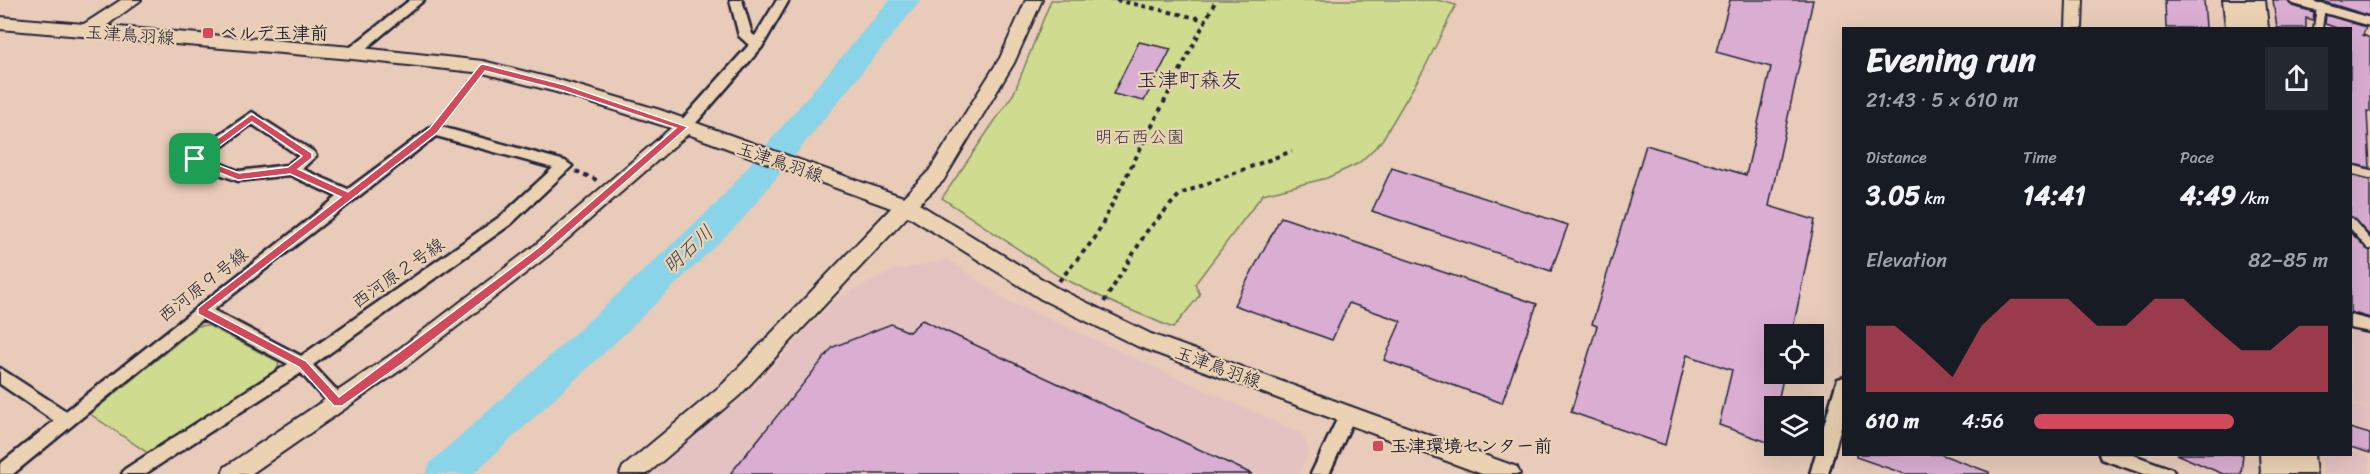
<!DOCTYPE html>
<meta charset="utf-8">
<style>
:root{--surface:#171b24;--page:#242831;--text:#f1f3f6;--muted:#9ea1a6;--accent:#d1495b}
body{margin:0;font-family:Sriracha,"Klee One",sans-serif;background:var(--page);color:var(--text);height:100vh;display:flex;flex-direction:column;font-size:22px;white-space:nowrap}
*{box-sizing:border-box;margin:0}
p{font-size:20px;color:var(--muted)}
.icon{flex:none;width:33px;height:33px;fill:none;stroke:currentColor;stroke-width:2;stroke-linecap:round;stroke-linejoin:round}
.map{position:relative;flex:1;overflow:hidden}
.side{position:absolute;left:1842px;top:27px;width:510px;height:429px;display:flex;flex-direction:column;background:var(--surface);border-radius:0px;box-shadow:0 6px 24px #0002}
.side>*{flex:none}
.tools{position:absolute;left:1764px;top:324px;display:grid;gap:12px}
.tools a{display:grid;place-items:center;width:60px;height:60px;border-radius:0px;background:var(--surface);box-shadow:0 6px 24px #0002;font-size:30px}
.pin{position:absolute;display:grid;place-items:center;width:51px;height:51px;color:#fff;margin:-26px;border-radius:12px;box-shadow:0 3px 9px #0006}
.round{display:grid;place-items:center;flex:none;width:63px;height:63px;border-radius:0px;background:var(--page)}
.headline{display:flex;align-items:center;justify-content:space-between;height:102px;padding:0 24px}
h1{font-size:33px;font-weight:800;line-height:45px}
.metrics{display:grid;grid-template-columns:repeat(3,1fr);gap:9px;height:102px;padding:6px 24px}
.metrics div{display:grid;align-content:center}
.metrics b{font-size:26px;font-weight:800}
.metrics small{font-size:16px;font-weight:400}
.metrics p{font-size:16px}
.chart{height:168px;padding:12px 24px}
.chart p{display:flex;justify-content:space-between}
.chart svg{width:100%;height:108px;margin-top:6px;fill:var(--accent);opacity:.7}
ul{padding:0 24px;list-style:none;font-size:20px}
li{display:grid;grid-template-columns:96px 72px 1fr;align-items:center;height:45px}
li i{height:15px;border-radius:8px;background:var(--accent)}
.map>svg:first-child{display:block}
</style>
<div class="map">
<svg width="2370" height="474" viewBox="0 0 2370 474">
<rect width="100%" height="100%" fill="#e8cbb9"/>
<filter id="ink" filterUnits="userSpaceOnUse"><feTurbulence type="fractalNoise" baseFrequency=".0167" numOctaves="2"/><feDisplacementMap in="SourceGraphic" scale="12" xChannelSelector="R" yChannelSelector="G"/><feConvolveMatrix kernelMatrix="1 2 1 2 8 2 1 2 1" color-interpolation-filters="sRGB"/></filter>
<g filter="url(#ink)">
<!-- built -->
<path fill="#e4c2c1" d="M 949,260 L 1006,300 L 1302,434 L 1309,451 L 1298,474 L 651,474 L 698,431 L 744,398 L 837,298 L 893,271 Z
M 2350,327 L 2370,333 L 2370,408 L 2356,403 L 2351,356 Z
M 2356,405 L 2370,409 L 2370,432 L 2351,425 L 2351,406 L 2356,408 Z
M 2351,451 L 2370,457 L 2370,474 L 2323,474 L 2321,455 L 2350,454 Z"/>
<!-- green -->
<path fill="#cfdb8e" stroke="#787e64" stroke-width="1.5" d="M 1051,0 L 1437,0 L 1456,5 L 1423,71 L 1381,142 L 1359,163 L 1327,178 L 1263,194 L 1195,284 L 1200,295 L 1173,328 L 1109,301 L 1057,275 L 942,198 L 1014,93 Z
M 207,325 L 279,362 L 277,372 L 151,455 L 90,414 L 198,326 Z"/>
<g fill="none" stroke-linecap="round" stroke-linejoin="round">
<!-- river -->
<path fill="#89d4e9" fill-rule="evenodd" d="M 890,0 L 921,0 L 742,220 L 618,340 L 473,474 L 425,474 L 431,462 L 592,318 L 718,202 Z"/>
</g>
<!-- building -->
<path fill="#daaed3" stroke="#22223b" stroke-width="1.5" d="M 1730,0 L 1813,0 L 1769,206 L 1815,220 L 1792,334 L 1774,334 L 1774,374 L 1784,374 L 1777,406 L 1774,406 L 1770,443 L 1719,425 L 1732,370 L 1687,355 L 1665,445 L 1571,412 L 1597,326 L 1592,324 L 1646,145 L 1746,175 L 1771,67 L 1716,52 Z
M 2165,0 L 2204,0 L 2206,28 L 2166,28 Z
M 2273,0 L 2288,0 L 2292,6 L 2314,12 L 2313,20 L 2306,18 L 2306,28 L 2277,28 Z
M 2316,0 L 2370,0 L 2370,16 L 2322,1 Z
M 2326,15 L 2366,27 L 2363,35 L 2370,38 L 2370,112 L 2367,111 L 2370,168 L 2350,163 L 2350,28 L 2337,28 L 2325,24 Z
M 1139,42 L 1171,49 L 1144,101 L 1113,94 Z
M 1392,168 L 1568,225 L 1551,271 L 1372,211 Z
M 2350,175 L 2370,180 L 2370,236 L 2350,216 Z
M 1281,217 L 1537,304 L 1502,403 L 1384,360 L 1401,321 L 1349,303 L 1332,340 L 1234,305 Z
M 2350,232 L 2370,251 L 2370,318 L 2350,312 Z
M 922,320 L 1252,474 L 730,474 L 833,347 L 891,324 L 909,332 Z
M 2350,428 L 2370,434 L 2370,453 L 2350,447 Z
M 1856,454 L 1940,454 L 1989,472 L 1989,474 L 1905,474 L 1856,457 Z
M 2176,454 L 2243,454 L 2241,474 L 2223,474 Z"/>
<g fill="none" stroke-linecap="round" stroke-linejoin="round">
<!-- service casing -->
<g stroke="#22223b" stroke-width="12">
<path id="service" d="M 2294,0 L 2370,22
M 2318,28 L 2321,7
M 2350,169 L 2370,174
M 2350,222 L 2370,245"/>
</g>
<!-- minor casing -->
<g stroke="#22223b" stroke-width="5">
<path id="minor" d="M 410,0 L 424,0 L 357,56 L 347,56 L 345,53 L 347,50 Z
M 730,0 L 742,0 L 752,34 L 755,36 L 777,0 L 789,0 L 762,47 L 689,131 L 679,131 L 677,127 L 679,123 L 749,45 L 739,36 Z
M 252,112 L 314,152 L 316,156 L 302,169 L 348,189 L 434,125 L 565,161 L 572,166 L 511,224 L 313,365 L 344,398 L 346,403 L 344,408 L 338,410 L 332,408 L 301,373 L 145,474 L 122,474 L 125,469 L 288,364 L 202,319 L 13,474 L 0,474 L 0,464 L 54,421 L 0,384 L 0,368 L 66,411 L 337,197 L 290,175 L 238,181 L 190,163 L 188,159 L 190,155 ZM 252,124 L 299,156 L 287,165 L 239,171 L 207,158 ZM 436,136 L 553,168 L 501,216 L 301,356 L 213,310 Z
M 2350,315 L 2370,320 L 2370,332 L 2350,328 Z
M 1844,377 L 1844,416 L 1828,474 L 1810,474 L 1836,384 L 1838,379 Z
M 1348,407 L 1354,409 L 1356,414 L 1329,474 L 1311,474 L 1342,409 Z
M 2099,454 L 2131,454 L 2172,469 L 2175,474 L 2144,474 L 2101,459 Z"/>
</g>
<!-- tertiary casing -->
<g stroke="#22223b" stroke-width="4">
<path id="tertiary" d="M 121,0 L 141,0 L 106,26 L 352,47 L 483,61 L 562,81 L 660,110 L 903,197 L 929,171 L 1000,58 L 1026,0 L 1042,0 L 1014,63 L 943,181 L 919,204 L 1055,287 L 1151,334 L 1517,467 L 1520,474 L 1482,474 L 1137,346 L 1041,299 L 908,216 L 740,395 L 647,474 L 620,474 L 623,467 L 724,383 L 891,208 L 688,134 L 549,255 L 405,367 L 251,474 L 222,474 L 225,467 L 391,355 L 535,245 L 671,128 L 560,93 L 483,73 L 352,59 L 0,29 L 0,17 L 84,24 Z
M 2067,0 L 2083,0 L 2082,28 L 2066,28 Z"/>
</g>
<!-- trunk casing -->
<g stroke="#22223b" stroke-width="4">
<path id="trunk" d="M 2223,0 L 2265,0 L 2268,28 L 2226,28 Z
M 2260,454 L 2314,454 L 2316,474 L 2261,474 Z"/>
</g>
<!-- path -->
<path stroke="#22223b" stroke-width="4" stroke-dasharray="4.5 4.5" stroke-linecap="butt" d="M 1116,0 L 1206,20
M 441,120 L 472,81
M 576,171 L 599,181
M 1059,281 L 1095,238 L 1216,0
M 1104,302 L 1147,231 L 1180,194 L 1292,151"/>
<!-- service -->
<use href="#service" stroke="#ebd2b3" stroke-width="8"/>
<!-- minor -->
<use href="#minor" fill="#ebd2b3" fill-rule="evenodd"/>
<!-- tertiary -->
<use href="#tertiary" fill="#ebd2b3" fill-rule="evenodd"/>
<!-- trunk -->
<use href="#trunk" fill="#ebd2b3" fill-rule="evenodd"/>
</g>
</g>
<!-- route -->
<path fill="#d1495b" stroke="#fff" stroke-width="1.5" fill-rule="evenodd" d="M 483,64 L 565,85 L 688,127 L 545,253 L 402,364 L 342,406 L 334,406 L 299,367 L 198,314 L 198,308 L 341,197 L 290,174 L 238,180 L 192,162 L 192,157 L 252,114 L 312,153 L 312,158 L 298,169 L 348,192 L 430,128 L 480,65 ZM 485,71 L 561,90 L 676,128 L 538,248 L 339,397 L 306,361 L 209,310 L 437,133 ZM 252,122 L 302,156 L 288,167 L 239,173 L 202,159 Z"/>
<!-- markers -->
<g fill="#d1495b" stroke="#ebd2b3" stroke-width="2">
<rect x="202" y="27" width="12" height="12" rx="3"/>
<rect x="1372" y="440" width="12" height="12" rx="3"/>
</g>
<g text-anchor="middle" stroke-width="4.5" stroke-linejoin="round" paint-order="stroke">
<!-- poi labels -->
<g font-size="18" font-weight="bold" fill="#22223b" stroke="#ebd2b3" text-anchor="start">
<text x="220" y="39">ベルデ玉津前</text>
<text x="1390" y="452">玉津環境センター前</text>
</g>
<!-- street labels -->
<g font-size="18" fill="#22223b" stroke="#ebd2b3">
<text transform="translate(130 35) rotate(4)" y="6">玉津鳥羽線</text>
<text transform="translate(780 162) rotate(19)" y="6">玉津鳥羽線</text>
<text transform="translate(398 273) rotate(-35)" y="6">西河原２号線</text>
<text transform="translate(203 285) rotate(-38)" y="6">西河原９号線</text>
<text transform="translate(1218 367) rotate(20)" y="6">玉津鳥羽線</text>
</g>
<!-- park labels -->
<g font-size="18" fill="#3c3e47" stroke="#ebd2b3">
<text x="1140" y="143">明石西公園</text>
</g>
<!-- water labels -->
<g font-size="20" font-style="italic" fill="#37465e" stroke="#ebd2b3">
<text transform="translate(688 249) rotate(-43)" y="7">明石川</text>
</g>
<!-- quarter labels -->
<g font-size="21" fill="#22223b" stroke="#ebd2b3">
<text x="1189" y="87">玉津町森友</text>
</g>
</g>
</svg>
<div class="tools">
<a><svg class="icon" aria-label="locate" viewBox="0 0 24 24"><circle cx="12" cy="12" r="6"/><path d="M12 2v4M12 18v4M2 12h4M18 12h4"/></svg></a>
<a><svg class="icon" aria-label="layers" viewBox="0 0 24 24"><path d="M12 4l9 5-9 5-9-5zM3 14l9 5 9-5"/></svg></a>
</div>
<div class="pin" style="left:195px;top:159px;background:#1e9e55"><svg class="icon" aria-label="arrive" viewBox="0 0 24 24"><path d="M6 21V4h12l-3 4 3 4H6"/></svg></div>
<section class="side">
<div class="headline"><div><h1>Evening run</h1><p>21:43 · 5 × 610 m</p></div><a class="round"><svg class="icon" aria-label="share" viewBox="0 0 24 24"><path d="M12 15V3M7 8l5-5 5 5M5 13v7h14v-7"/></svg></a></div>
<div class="metrics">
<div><p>Distance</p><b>3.05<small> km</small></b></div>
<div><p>Time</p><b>14:41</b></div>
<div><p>Pace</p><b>4:49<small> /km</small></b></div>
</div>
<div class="chart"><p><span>Elevation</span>82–85 m</p>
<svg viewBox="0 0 160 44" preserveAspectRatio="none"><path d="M0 44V17L10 17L20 27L30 38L40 17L50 6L60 6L70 6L80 17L90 17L100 6L110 6L120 17L130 27L140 27L150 17L160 17V44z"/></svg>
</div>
<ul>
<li><b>610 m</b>4:56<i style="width:68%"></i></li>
</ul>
</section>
</div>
